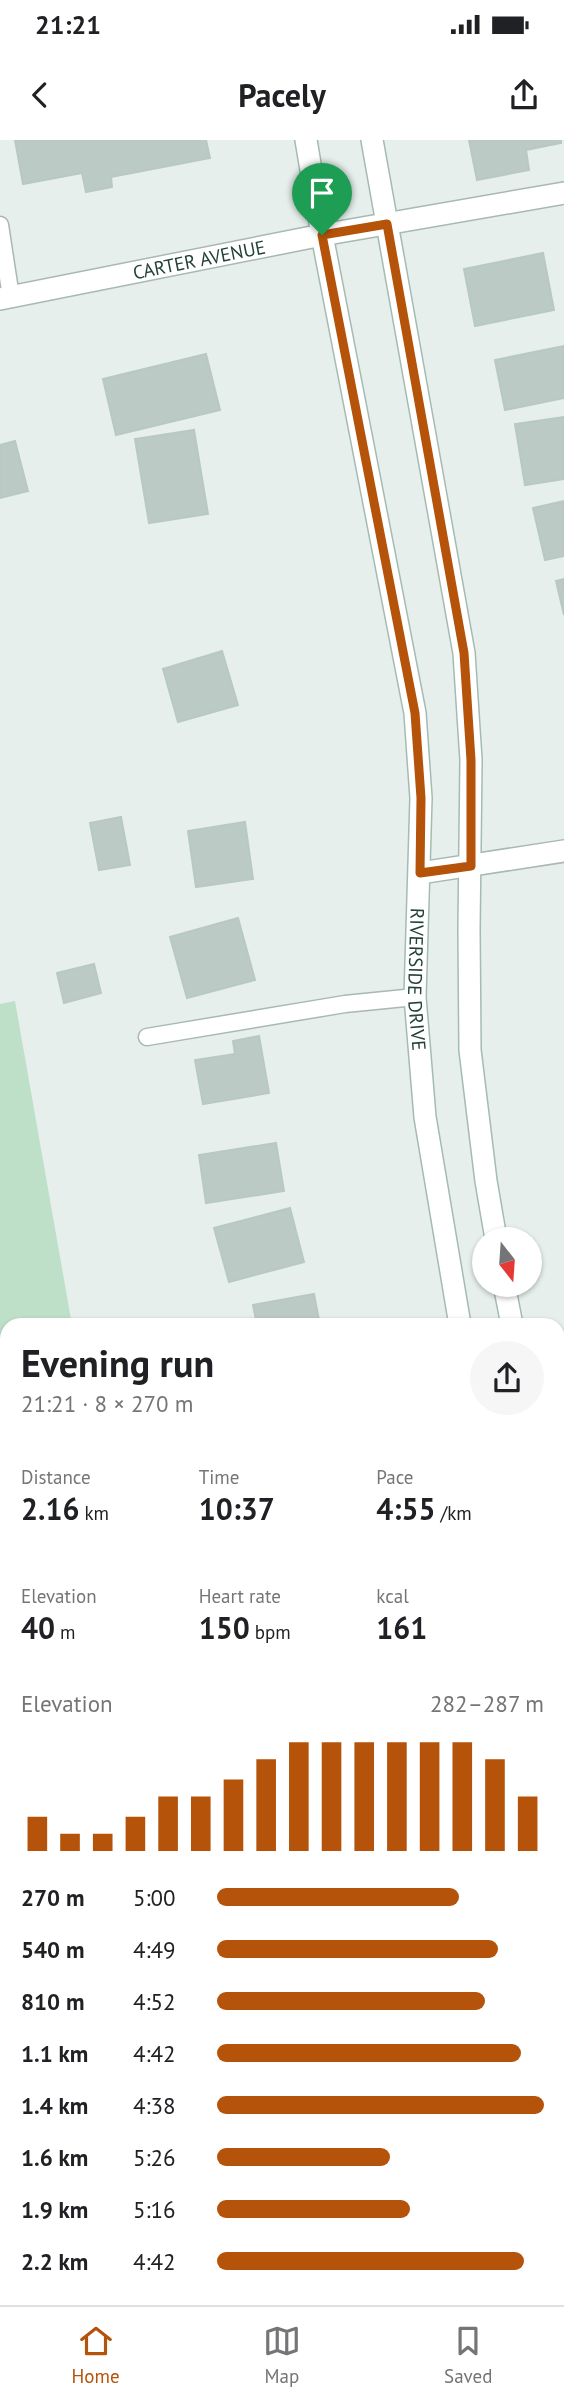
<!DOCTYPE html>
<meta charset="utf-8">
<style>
:root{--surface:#fff;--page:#f6f6f6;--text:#202124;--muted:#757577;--line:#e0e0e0;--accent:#b45309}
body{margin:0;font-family:"PT Sans",sans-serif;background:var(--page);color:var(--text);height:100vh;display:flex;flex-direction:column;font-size:26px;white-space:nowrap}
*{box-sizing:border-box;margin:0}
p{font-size:23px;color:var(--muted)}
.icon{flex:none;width:38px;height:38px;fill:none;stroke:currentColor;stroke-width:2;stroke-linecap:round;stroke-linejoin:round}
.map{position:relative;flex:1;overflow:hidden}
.drawer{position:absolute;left:0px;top:1178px;width:565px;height:989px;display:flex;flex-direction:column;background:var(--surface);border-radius:21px 21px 0 0;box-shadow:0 2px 5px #0004}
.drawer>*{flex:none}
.needle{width:46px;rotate:163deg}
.tools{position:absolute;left:472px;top:1087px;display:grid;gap:14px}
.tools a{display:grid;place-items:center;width:70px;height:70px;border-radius:50%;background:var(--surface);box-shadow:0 2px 5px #0004;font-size:35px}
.pin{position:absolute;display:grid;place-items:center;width:60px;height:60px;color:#fff;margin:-72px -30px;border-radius:50% 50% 50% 0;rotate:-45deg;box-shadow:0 0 7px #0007}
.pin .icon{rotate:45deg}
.round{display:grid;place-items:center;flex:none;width:74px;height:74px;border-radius:37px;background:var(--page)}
.overview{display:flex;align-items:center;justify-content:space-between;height:119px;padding:0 21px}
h1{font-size:38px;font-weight:700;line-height:52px}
.stats{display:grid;grid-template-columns:repeat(3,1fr);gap:10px;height:119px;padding:7px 21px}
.stats div{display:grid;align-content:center}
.stats b{font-size:30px;font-weight:700}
.stats small{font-size:19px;font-weight:400}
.stats p{font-size:19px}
.chart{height:196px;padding:14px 21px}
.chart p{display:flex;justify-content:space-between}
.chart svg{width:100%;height:126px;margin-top:7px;stroke:var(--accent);stroke-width:6}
ul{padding:0 21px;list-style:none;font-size:23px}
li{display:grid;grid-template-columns:112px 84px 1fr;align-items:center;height:52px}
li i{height:18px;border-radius:9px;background:var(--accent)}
.status{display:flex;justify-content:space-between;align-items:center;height:49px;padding:0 35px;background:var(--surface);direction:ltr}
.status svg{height:19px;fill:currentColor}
header{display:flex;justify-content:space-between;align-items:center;height:91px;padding:0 21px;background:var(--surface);font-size:32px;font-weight:700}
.tab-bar{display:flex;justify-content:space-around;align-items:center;height:98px;border-top:2px solid var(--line);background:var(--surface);font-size:19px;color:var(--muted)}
.tab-bar a{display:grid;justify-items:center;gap:4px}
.tab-bar .selected{color:var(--accent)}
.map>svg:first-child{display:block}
</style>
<div class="status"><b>21:21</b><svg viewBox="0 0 49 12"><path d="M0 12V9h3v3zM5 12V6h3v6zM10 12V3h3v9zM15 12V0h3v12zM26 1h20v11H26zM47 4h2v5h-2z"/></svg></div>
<header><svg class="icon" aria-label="back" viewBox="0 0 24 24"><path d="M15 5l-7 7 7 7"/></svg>Pacely<svg class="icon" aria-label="share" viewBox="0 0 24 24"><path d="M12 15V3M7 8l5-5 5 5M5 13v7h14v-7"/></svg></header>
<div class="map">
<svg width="564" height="2165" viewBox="0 0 564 2165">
<rect width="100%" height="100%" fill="#e6efeb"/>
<!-- green -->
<path fill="#bfe0c8" d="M 15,861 L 72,1185 L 7,1185 L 7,1924 L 0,1919 L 0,864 Z"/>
<!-- building -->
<path fill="#bbcac4" stroke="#b8c9c2" stroke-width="2" d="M 15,0 L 206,0 L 210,18 L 111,37 L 112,47 L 86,52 L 82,33 L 23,44 Z
M 469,0 L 561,0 L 561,3 L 526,10 L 529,30 L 477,40 Z
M 543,113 L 554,170 L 475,186 L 464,129 Z
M 564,206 L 564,258 L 505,270 L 495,220 Z
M 206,214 L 220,270 L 116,295 L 103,239 Z
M 564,277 L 564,339 L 525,345 L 515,284 Z
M 194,290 L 208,374 L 149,383 L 135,299 Z
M 15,301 L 28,351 L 0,358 L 0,305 Z
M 564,361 L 564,416 L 545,420 L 533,368 Z
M 564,439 L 564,475 L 556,441 Z
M 222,511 L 238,565 L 178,582 L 163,529 Z
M 121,677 L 130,725 L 99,730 L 90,683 Z
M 245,682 L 253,739 L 196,747 L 188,691 Z
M 238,778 L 255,840 L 187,858 L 170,797 Z
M 94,824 L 101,853 L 64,863 L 57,833 Z
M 259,896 L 269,953 L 203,964 L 195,920 L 235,914 L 233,901 Z
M 276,1003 L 284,1051 L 206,1063 L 199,1015 Z
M 290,1068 L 304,1122 L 229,1142 L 214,1088 Z
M 314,1154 L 320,1185 L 257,1185 L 253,1165 Z
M 7,1988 L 7,2075 L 0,2070 L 0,1999 Z
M 7,2095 L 7,2130 L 0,2125 L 0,2105 Z"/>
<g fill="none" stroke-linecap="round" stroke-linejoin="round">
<!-- lane casing -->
<g stroke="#a8b8b2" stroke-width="19">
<path id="lane" d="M 0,85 L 11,157
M 147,897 L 345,864 L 415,857
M 558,1223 L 564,1221
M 558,1903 L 564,1902"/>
</g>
<!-- street casing -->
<g stroke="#a8b8b2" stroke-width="24">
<g id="street">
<path id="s1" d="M 0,159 L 322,95 L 564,53"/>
<path d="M 420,733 L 564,711"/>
</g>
</g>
<!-- secondary casing -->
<g stroke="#a4bbb3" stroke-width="24">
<g id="secondary">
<path id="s2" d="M 306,0 L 322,95 L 415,573 L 421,658 L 415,857 L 425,977 L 460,1185"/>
<path d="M 372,0 L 464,513 L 471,620 L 469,790 L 470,910 L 486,1041 L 496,1099"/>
<path d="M 504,1144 L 512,1185"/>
<path d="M 558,1410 L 564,1439"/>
<path d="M 558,1506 L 564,1506"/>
<path d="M 558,1587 L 564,1563"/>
<path d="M 184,2160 L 192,2165"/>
<path d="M 159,2165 L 163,2160"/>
<path d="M 223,2165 L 227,2160"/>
</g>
</g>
<!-- lane -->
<use href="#lane" stroke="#fff" stroke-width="16"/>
<!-- street -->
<use href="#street" stroke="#fff" stroke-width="21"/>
<!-- secondary -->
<use href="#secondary" stroke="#fff" stroke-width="21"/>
</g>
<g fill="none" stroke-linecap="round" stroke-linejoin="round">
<!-- route casing -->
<g stroke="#fff" stroke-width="14">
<path id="route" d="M 387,84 L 464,513 L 471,620 L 471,726 L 420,733 L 421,658 L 415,573 L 322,95 Z"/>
</g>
<!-- route -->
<use href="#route" stroke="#b45309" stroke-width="9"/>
</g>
<g text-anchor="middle" stroke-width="6" stroke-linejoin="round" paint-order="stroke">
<!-- street labels -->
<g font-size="19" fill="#24423a" stroke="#f7fbf9">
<text dy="7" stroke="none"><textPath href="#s1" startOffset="203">CARTER AVENUE</textPath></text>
<text dy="7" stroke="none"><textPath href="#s2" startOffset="850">RIVERSIDE DRIVE</textPath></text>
</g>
</g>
</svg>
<div class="tools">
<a><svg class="needle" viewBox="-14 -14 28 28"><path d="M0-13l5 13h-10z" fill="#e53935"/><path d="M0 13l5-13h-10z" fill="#757577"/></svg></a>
</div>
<div class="pin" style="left:322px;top:95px;background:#1e9e55"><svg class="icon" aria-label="arrive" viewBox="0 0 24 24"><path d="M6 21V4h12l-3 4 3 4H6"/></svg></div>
<section class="drawer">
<div class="overview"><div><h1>Evening run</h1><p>21:21 · 8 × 270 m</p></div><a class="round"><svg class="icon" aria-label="share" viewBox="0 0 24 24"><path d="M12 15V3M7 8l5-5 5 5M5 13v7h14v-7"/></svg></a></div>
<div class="stats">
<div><p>Distance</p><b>2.16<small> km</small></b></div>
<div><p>Time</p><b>10:37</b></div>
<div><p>Pace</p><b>4:55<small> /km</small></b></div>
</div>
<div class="stats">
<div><p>Elevation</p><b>40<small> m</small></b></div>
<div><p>Heart rate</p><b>150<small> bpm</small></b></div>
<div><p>kcal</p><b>161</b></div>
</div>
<div class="chart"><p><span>Elevation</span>282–287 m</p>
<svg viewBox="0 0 160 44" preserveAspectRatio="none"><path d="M5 44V32M15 44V38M25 44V38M35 44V32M45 44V25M55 44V25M65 44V19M75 44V12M85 44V6M95 44V6M105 44V6M115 44V6M125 44V6M135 44V6M145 44V12M155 44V25"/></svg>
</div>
<ul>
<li><b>270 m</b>5:00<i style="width:74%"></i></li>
<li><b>540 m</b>4:49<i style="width:86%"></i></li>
<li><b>810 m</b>4:52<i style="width:82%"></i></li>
<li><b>1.1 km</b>4:42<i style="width:93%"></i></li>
<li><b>1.4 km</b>4:38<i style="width:100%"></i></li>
<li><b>1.6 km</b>5:26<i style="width:53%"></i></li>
<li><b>1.9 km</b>5:16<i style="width:59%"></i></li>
<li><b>2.2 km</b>4:42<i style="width:94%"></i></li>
</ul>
</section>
</div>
<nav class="tab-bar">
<a class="selected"><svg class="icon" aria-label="home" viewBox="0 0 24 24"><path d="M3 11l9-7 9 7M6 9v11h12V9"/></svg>Home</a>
<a><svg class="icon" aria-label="map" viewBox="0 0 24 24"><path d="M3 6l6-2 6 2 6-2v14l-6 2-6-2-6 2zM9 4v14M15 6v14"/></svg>Map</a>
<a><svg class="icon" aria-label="saved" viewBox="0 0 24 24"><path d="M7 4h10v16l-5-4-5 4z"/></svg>Saved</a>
</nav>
